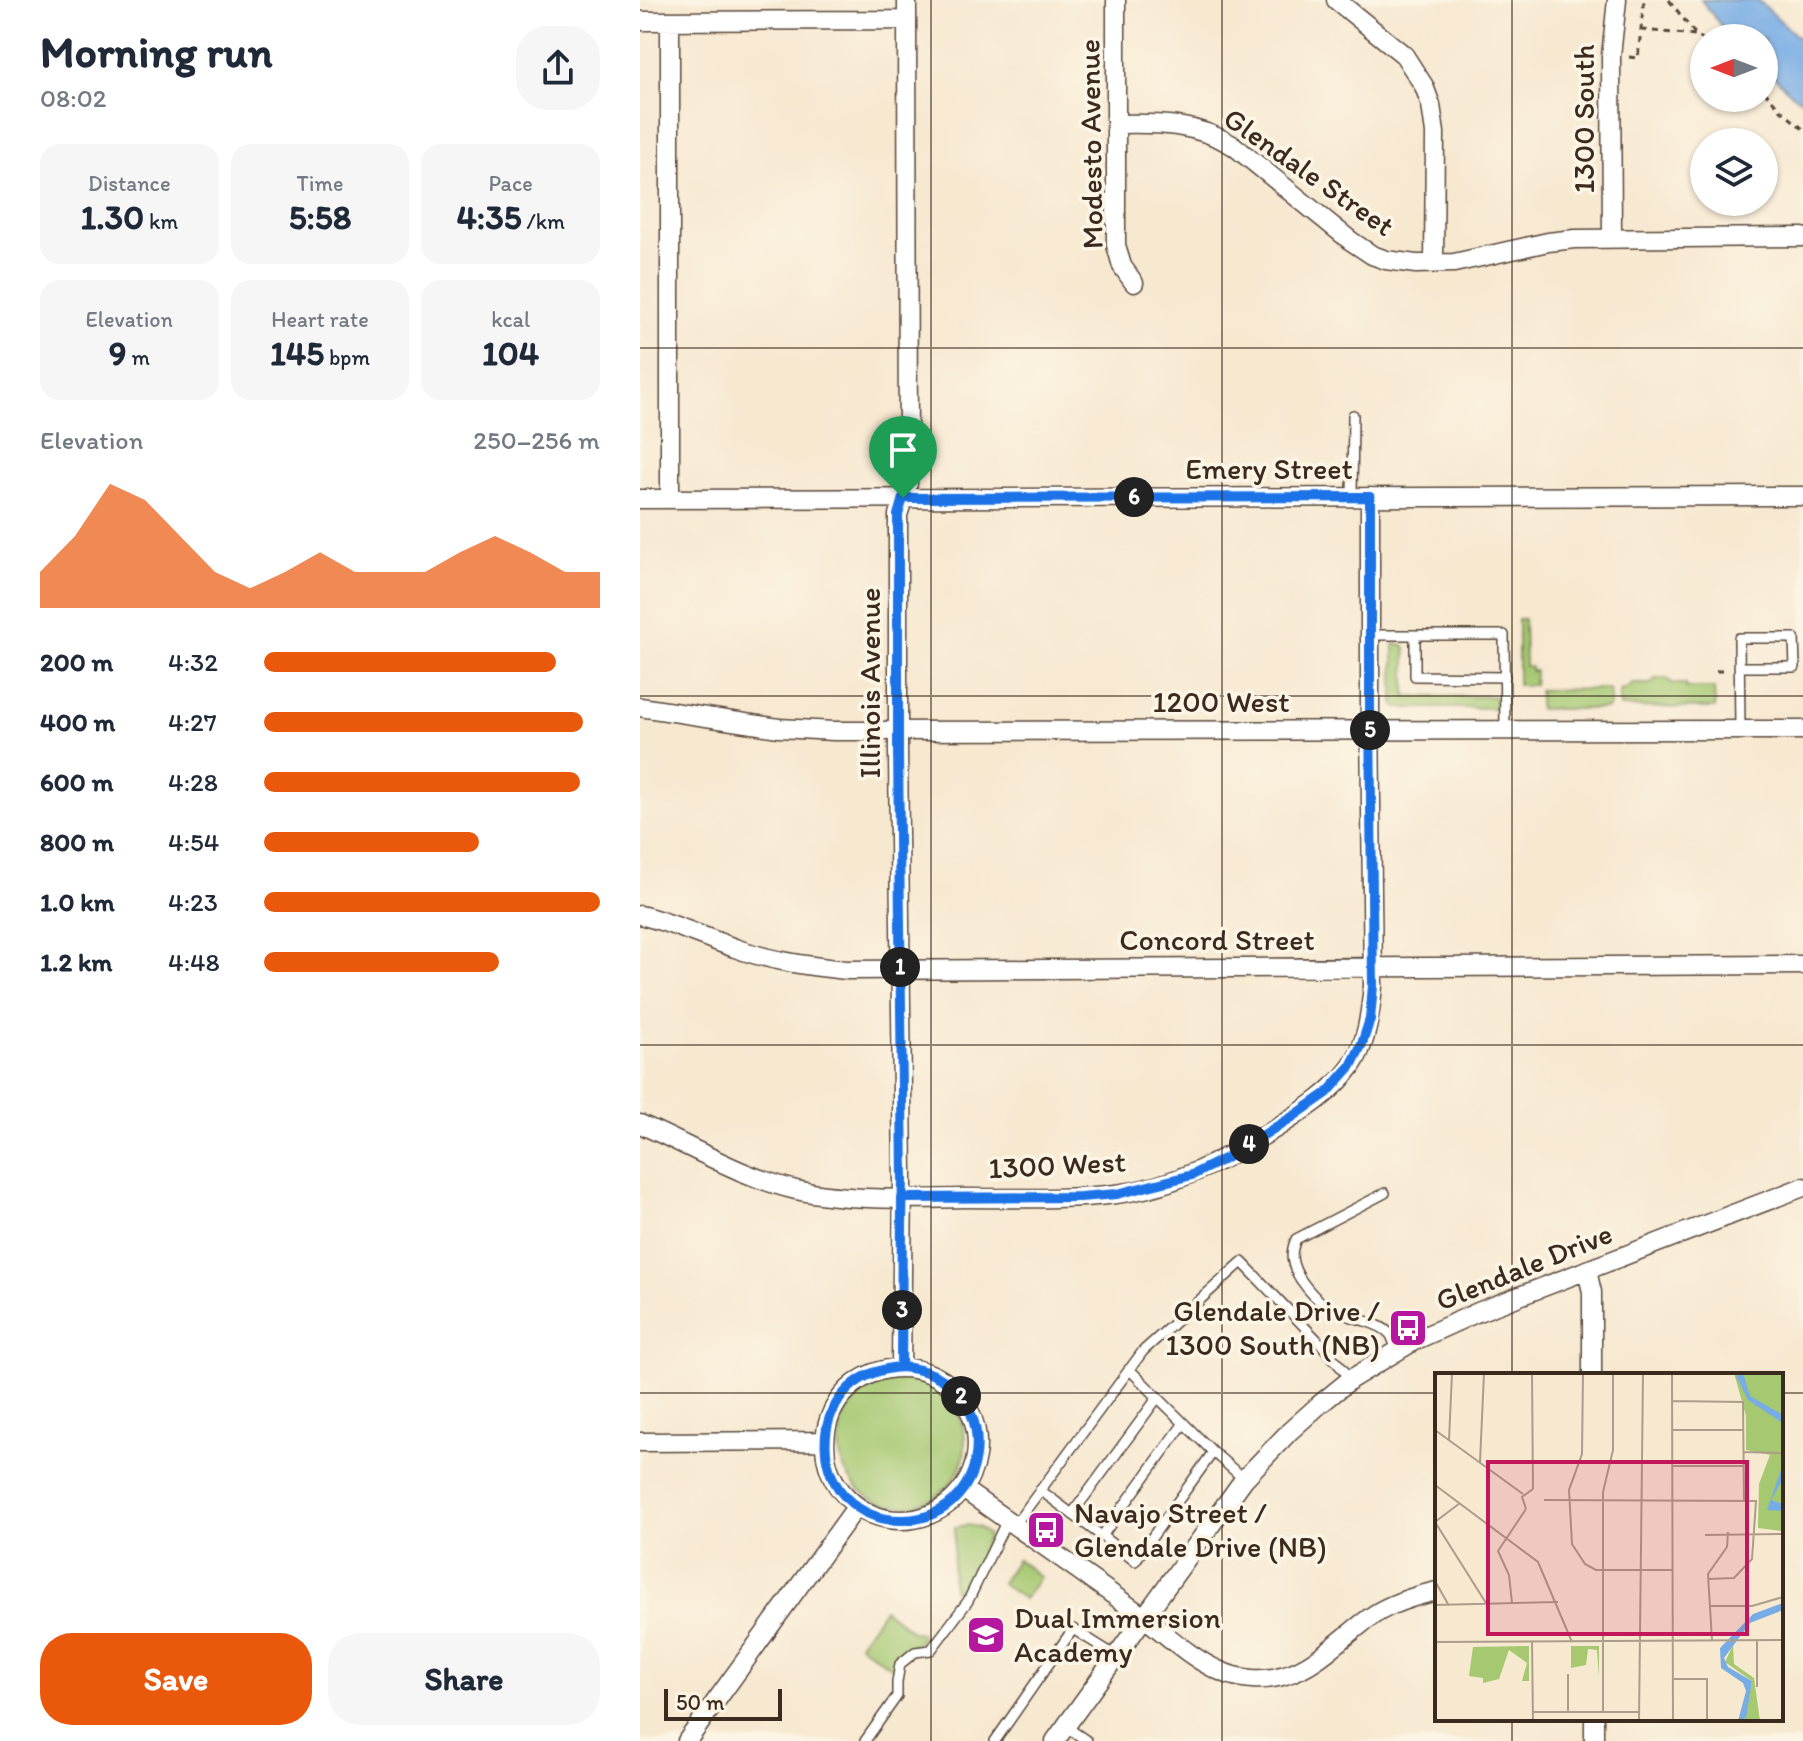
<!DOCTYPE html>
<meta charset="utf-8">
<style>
:root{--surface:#fff;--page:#f6f6f7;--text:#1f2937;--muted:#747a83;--accent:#ea580c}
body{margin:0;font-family:Itim,sans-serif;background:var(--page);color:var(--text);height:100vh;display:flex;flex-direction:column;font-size:30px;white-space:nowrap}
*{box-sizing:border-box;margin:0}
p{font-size:26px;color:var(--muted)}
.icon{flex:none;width:44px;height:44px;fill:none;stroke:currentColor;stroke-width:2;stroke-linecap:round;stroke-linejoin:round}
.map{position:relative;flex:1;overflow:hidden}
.side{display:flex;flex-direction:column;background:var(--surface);width:640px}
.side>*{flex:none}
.needle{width:52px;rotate:270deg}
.buttons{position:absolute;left:1050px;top:24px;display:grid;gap:16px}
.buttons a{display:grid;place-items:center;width:88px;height:88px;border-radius:50%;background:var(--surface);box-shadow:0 2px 6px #0004;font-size:40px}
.scale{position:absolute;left:24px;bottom:20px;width:118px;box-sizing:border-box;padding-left:8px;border:4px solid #3b2a1e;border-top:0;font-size:22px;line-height:28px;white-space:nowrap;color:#3b2a1e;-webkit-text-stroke:6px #fcf5e5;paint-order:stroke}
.pin{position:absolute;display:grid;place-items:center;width:68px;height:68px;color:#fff;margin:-82px -34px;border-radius:50% 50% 50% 0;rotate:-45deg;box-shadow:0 0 8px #0007}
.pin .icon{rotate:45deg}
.km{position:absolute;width:40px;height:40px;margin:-20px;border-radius:50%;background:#222;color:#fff;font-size:22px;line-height:40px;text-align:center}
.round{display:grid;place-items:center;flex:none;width:84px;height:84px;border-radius:32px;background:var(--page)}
.head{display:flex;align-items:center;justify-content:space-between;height:136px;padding:0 40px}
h1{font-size:44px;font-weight:700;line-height:60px}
.figures{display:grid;grid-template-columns:repeat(3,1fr);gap:12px;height:136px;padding:8px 40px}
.figures div{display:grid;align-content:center;border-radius:20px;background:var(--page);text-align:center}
.figures b{font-size:34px;font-weight:700}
.figures small{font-size:22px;font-weight:400}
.figures p{font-size:22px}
.chart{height:224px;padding:16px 40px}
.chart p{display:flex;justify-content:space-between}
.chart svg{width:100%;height:144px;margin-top:8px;fill:var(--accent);opacity:.7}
.cta{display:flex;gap:16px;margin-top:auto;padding:16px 40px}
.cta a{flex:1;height:92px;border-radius:32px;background:var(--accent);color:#fff;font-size:32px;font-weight:700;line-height:92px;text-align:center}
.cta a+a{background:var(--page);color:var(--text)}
ul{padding:0 40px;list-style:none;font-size:26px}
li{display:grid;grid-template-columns:128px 96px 1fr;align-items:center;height:60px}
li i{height:20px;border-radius:10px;background:var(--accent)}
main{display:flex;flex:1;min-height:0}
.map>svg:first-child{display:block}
</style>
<main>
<section class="side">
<div class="head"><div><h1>Morning run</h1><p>08:02</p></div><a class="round"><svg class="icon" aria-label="share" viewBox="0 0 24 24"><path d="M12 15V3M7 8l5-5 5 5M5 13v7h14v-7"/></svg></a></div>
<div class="figures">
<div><p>Distance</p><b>1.30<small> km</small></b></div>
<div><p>Time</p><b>5:58</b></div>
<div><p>Pace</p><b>4:35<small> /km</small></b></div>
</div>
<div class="figures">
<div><p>Elevation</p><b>9<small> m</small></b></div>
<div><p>Heart rate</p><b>145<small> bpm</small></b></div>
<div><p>kcal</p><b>104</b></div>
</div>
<div class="chart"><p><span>Elevation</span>250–256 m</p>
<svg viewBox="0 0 160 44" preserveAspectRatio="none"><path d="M0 44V33L10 22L20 6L30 11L40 22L50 33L60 38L70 33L80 27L90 33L100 33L110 33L120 27L130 22L140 27L150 33L160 33V44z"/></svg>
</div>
<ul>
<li><b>200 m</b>4:32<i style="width:87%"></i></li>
<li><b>400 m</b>4:27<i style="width:95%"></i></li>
<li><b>600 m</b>4:28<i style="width:94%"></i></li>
<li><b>800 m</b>4:54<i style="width:64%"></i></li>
<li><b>1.0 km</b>4:23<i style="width:100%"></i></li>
<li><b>1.2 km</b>4:48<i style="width:70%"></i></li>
</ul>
<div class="cta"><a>Save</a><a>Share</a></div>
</section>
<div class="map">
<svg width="1163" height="1741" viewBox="0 0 1163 1741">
<rect width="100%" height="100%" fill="#fcf5e5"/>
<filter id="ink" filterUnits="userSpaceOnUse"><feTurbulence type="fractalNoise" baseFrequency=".0125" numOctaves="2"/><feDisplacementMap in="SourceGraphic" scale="16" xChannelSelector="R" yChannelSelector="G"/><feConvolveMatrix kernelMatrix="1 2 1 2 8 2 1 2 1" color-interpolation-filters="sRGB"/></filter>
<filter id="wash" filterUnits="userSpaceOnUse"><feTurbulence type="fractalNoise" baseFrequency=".006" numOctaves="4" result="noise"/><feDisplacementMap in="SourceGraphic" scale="32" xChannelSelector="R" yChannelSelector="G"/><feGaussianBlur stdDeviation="1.8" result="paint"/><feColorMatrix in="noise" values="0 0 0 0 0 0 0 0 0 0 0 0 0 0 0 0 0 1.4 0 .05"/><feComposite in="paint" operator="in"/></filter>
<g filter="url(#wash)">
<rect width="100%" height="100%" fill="#f7e8d0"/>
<!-- green -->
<path fill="#a5c871" stroke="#707948" stroke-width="2" d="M 878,619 L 884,619 L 885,666 L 891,667 L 891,671 L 895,671 L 894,685 L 878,685 Z
M 754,644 L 764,645 L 766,648 L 766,697 L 852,696 L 856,698 L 856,708 L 757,708 L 754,704 Z
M 1025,678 L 1034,684 L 1046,684 L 1046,688 L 1074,688 L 1075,708 L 980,707 L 979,693 L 981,690 L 988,688 L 992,684 L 1011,684 L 1015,679 Z
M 967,689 L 970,692 L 970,705 L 967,709 L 899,709 L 899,690 Z
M199 1443a63 63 0 1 1 126 0a63 63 0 1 1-126 0Z
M 327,1525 L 338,1527 L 348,1535 L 329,1591 L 314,1590 L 312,1583 L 315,1527 Z
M 377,1559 L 400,1577 L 384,1599 L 361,1583 Z
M 244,1609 L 273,1632 L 278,1632 L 281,1634 L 280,1641 L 267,1647 L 255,1668 L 249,1666 L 219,1644 Z"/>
<!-- water -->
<path fill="#77ace5" stroke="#596b82" stroke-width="2" d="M 1061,0 L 1118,0 L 1163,42 L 1163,101 L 1152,94 L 1124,67 L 1124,38 L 1093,38 L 1082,27 Z"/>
</g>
<g filter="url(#ink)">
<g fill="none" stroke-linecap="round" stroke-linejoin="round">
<!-- service casing -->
<g stroke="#574639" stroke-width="12">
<path id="service" d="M 712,497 L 713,415
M 730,635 L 864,635 L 865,730
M 775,635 L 775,676 L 865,677
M 1100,667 L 1155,667 L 1154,638 L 1099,638 L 1100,730
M 745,1193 L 656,1239 C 649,1255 652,1266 661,1280 C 678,1305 694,1312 722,1320 C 731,1323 743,1326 750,1334 C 753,1338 755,1346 757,1351
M 489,1369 L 573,1452 L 604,1479
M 400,1490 L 495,1561 L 573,1452
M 432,1514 L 518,1397
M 374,1526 L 503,1351 L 602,1262 L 682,1345 L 711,1379
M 462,1536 L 544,1423
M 425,1726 L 447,1741
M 225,1741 L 257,1696 L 257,1682 L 260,1664 L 275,1652 L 291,1650 L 328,1601 L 367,1520
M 355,1741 L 433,1629 L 476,1656"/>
</g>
<!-- minor casing -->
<g stroke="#574639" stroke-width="21">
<path id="minor" d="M 476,0 L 476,245 L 482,266 L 494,283
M 696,0 L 764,55 L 784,86 L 791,105 L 795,133 L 794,263
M 0,21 L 267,20
M 476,124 C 518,123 557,123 594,146 L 711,241 L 732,255 L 746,260 L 776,264 L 814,263 L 908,242 L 935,239 L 1163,237
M 972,238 L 971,56 L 977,0
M 0,499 L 1163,496
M 30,499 L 30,21
M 0,707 L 139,728 L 194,731 L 1163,730
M 0,915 C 33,923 63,937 95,948 C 130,961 169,966 206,970 L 1163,965
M 0,1124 C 51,1146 101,1177 156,1190 C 208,1201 271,1199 324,1198 C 374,1198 426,1200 476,1194 C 535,1187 586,1159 636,1128 C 663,1111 692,1093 711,1067 C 727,1044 730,1014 733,986 L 730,713 L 730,497
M 947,1271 L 952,1292 L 952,1375
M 261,1367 L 263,1180 L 258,751 L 258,515 L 268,483 L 268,476 L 267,0
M185 1444a76 76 0 1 1 152 0a76 76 0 1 1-152 0Z
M 0,1442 L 185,1441
M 323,1489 C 382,1531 442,1572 501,1615 C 526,1634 550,1658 580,1671 C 600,1680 624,1682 645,1675 C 679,1665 706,1633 735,1614 C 754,1602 775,1596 797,1591
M 47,1741 L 217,1506
M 415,1741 L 604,1479 L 650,1431 L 679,1405 L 711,1379 L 774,1341 L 838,1312 L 1163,1187
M 954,1741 L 954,1719"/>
</g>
<!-- path -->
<path stroke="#574639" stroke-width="3" stroke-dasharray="6 6" stroke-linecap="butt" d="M 1029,0 L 1056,35 L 1064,40
M 1001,30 L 1056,35
M 989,57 L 998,58 L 1004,0
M 1124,91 L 1142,111 L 1163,129
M 1076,671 L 1088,671"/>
<!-- service -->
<use href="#service" stroke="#fff" stroke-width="9"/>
<!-- minor -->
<use href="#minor" stroke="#fff" stroke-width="18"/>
</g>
</g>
<g fill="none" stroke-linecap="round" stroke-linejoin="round" filter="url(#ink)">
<!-- route casing -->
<g stroke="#fff" stroke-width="16">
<path id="route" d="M 263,498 L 258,515 L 258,751 L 263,1180 C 261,1242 262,1305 261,1367 C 365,1374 358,1517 264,1520 C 165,1523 155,1375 261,1367 L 262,1198 L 440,1197 L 477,1194 L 552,1175 L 588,1157 L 654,1116 L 687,1093 L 711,1066 L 722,1044 L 730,1019 L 733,986 L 730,713 L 730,497 L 263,498"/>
</g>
<!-- route -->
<use href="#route" stroke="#1a73e8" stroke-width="10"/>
</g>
<!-- grid -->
<path fill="none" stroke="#3b2a1e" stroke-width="2" stroke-opacity="0.55" d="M 291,0 L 291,1741M 582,0 L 582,1741M 872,0 L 872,1375M 0,348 L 1163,348M 0,696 L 1163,696M 0,1045 L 1163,1045M 0,1393 L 797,1393M 1141,1393 L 1163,1393M 872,1719 L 872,1741"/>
<!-- icons -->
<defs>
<g id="bus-square" transform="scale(2)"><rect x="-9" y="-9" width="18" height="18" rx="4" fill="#b5179e" stroke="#fcf5e5"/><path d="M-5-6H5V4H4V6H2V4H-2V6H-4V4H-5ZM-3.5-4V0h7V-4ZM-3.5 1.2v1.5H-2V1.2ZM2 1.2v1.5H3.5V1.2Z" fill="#fff"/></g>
<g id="school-square" transform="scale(2)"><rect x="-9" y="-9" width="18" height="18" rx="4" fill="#b5179e" stroke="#fcf5e5"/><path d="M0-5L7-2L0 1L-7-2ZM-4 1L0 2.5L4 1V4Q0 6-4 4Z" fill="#fff"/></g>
</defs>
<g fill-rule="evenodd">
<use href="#bus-square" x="768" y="1328"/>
<use href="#bus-square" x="406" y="1530"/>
<use href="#school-square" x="346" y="1635"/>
</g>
<g text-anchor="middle" stroke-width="7" stroke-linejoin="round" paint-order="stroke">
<!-- street labels -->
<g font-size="30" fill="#3b2a1e" stroke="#fcf5e5">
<text transform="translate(944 119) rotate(-90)" y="10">1300 South</text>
<text transform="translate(451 144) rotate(-91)" y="10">Modesto Avenue</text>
<text transform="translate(669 172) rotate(35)" y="10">Glendale Street</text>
<text x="629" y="479">Emery Street</text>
<text transform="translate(230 683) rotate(-90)" y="10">Illinois Avenue</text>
<text x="581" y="712">1200 West</text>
<text x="577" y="950">Concord Street</text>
<text transform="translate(417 1165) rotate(-3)" y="10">1300 West</text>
<text transform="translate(884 1267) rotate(-22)" y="10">Glendale Drive</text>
</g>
<!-- poi labels -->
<g font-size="30" fill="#3b2a1e" stroke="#fcf5e5" text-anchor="start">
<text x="740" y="1321" text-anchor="end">Glendale Drive /<tspan x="740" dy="34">1300 South (NB)</tspan></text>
<text x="434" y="1523">Navajo Street /<tspan x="434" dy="34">Glendale Drive (NB)</tspan></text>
<text x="374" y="1628">Dual Immersion<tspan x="374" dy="34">Academy</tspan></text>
</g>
</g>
<!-- overview -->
<g transform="translate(795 1373)">
<rect width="348" height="348" fill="#f7e8d0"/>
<path d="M 299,0 L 348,0 L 348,158 L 323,155 L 324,111 L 335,82 L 311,77 L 311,43 ZM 298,272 L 299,291 L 319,305 L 325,348 L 309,348 L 317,308 L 290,289 ZM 94,273 L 94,308 L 87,308 L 92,290 L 74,277 L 64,306 L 48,310 L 48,305 L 34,303 L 38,274 ZM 136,273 L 164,273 L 164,304 L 162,277 L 153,276 L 151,292 L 136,295 Z" fill="#a5c871"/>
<path d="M 308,0 L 315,23 L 348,42 L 348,106 L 336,127 L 348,131 L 348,138 L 332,137 L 348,91 L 346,49 L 313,27 L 301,3 ZM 348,230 L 348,237 L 315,250 L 289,285 L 293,294 L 317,308 L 311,345 L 303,348 L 311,318 L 308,310 L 286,295 L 285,275 L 318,241 Z" fill="#77ace5"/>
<path fill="none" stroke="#ac9c89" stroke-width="2" d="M 97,0 L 98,116M 148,0 L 147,81 L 134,117 L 137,171 L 150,191 L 161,197 L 238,197M 237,0 L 238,348M 237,28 L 308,29 L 309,128M 0,57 L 88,121M 238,57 L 309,57M 14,67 L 17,0M 309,79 L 348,80M 45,89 L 49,0M 238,93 L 309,93M 0,112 L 103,189 L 137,269M 109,127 L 321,128 L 317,186 L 299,205 L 273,206M 91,136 L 87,124 L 98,116M 0,149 L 51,230M 0,149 L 25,130M 270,162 L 348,161M 0,208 L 13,231M 77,230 L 74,202 L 63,178 L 91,136M 0,232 L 123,229M 276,233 L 317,233 L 348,224M 277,267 L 273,201 L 292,174 L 293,159M 0,269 L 348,267M 97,269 L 98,348M 133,301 L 133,339M 237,306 L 272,306 L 272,348M 322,314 L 322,267M 98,339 L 204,339M 168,339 L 168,119 L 178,77 L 178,0M 204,348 L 208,0"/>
<path fill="#c2185b" fill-opacity="0.15" stroke="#c2185b" stroke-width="4" d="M 53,89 L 312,89 L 312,261 L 53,261 Z"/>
<rect width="348" height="348" fill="none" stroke="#3b2a1e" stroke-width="4"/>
</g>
</svg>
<div class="buttons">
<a><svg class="needle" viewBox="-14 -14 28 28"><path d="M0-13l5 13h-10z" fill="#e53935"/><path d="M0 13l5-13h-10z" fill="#747a83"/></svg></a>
<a><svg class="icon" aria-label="layers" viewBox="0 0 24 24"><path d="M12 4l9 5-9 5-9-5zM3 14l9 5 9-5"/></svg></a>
</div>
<div class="scale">50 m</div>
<div class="pin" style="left:263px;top:498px;background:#1e9e55"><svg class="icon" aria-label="arrive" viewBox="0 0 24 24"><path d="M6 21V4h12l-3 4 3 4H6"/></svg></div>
<b class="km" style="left:260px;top:967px">1</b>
<b class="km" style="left:321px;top:1396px">2</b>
<b class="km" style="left:262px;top:1310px">3</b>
<b class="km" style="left:609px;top:1144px">4</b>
<b class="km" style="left:730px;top:730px">5</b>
<b class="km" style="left:494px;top:497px">6</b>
</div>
</main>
